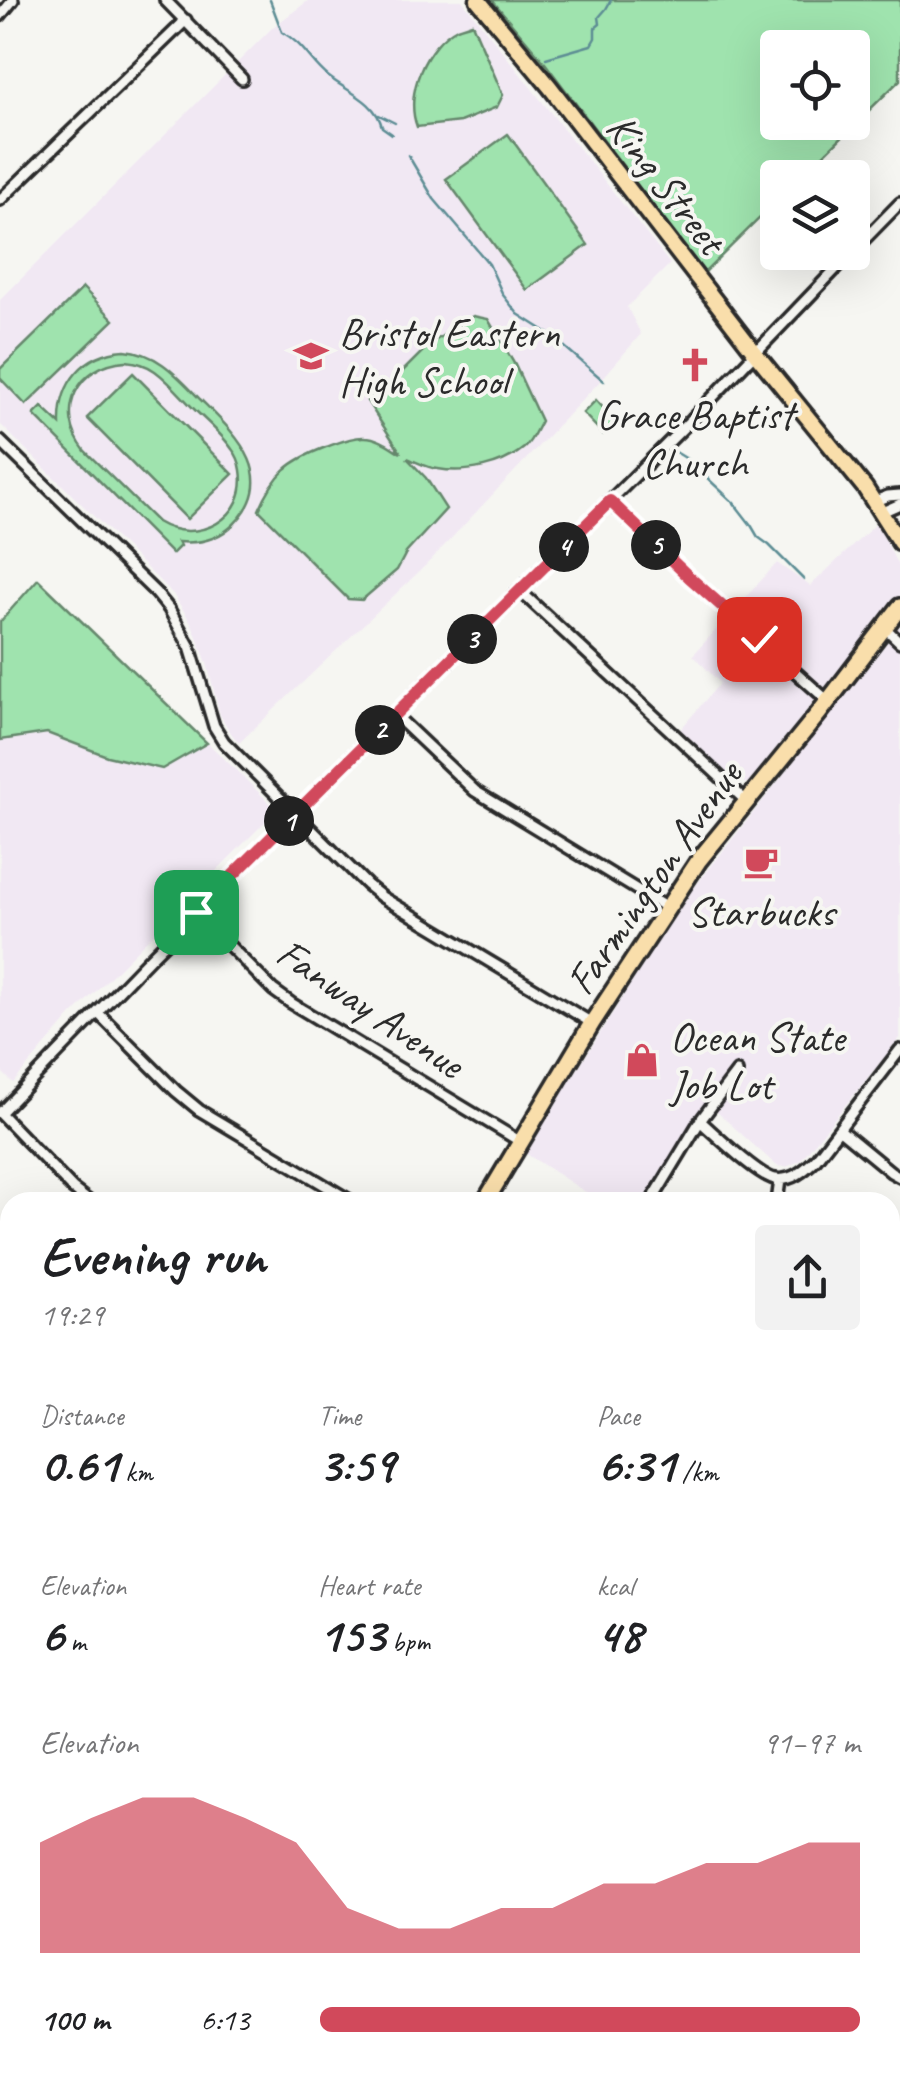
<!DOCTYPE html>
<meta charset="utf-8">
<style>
:root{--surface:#fff;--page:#f2f2f2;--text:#202124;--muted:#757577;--accent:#d1495b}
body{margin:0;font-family:Caveat,sans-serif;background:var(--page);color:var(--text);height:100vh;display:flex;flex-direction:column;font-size:38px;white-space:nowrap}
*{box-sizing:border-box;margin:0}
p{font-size:32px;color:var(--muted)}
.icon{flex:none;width:55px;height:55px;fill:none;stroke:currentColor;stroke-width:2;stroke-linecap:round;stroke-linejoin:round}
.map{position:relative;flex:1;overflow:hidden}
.side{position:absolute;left:0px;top:1192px;width:900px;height:888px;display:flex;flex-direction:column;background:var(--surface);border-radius:30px 30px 0 0;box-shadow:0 10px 40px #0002}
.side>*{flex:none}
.tools{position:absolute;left:760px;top:30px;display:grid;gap:20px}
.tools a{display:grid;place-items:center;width:110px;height:110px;border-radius:10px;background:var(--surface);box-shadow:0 10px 40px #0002;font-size:50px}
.pin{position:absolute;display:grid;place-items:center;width:85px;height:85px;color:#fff;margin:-42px;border-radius:20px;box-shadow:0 5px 15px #0006}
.km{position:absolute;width:50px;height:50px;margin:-25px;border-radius:50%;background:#222;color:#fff;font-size:28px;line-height:50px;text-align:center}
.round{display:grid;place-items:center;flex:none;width:105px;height:105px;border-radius:10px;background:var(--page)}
.overview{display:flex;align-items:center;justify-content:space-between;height:170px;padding:0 40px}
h1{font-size:55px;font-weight:600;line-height:75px}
.figures{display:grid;grid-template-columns:repeat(3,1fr);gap:15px;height:170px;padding:10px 40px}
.figures div{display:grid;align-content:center}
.figures b{font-size:50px;font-weight:600}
.figures small{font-size:28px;font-weight:400}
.figures p{font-size:28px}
.chart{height:280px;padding:20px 40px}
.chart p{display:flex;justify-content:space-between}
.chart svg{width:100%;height:180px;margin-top:10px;fill:var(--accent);opacity:.7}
ul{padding:0 40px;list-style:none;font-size:32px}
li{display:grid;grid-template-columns:160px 120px 1fr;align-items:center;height:75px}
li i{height:25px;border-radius:12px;background:var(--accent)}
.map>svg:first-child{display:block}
</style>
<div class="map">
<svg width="900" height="2079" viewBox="0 0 900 2079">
<rect width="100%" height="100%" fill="#f6f6f2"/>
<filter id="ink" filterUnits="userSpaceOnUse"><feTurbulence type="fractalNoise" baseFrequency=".01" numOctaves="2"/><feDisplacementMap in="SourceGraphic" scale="20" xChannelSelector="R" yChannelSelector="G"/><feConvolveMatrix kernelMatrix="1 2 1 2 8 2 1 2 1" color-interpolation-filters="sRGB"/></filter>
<g filter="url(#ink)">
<!-- built -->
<path fill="#f1e8f3" d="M 309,0 L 462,0 L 670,264 L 627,307 L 641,334 L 602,379 L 426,565 L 239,743 L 231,733 L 220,715 L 207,663 L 192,624 L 173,594 L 0,424 L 0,300 L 273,27 Z
M 877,523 L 900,570 L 900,595 L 748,783 L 737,783 L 679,731 L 720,683 L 693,655 L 777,563 L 810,586 Z
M 87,626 L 277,810 L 71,1016 L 13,1083 L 0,1070 L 0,684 Z
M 900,626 L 900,1038 L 800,1161 L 786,1167 L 777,1166 L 706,1102 L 645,1202 L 601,1202 L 525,1153 L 679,907 Z
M 10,2054 L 10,2070 L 110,2070 L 111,2079 L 0,2079 L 0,2071 Z"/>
<!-- green -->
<path fill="#9fe3ae" stroke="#65876c" stroke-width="2.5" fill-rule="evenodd" d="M 492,0 L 900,0 L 900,80 L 801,177 L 778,178 L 777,201 L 704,273 L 545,63 ZM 778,48 L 852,48 L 852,122 L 778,122 Z
M 472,23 L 503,95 L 497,107 L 460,122 L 417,127 C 404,94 426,44 457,28 C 462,26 467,25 472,23 Z
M 508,134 L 588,245 L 527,290 L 446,179 Z
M 83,288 L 114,320 L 26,405 L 0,378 L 0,369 Z
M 473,316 L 488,319 L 515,365 L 541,421 C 536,430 532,441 524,448 C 502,466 466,474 438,469 C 428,468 417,462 407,458 L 426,478 L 446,509 L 406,553 L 397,570 L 362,600 L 348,599 L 259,510 C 275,473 289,461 326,447 C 337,443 353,436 365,437 C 378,437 391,447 401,453 L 367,401 L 396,378 L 430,344 Z
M 125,350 C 159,353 178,377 201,400 C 234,433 282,476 234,524 C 219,539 199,544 178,542 L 180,546 L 172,554 L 34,415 L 42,407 L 60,424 C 59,383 83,353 125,350 ZM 126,361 C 137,362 147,365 155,371 C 170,382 182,397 194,409 C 207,422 222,434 232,449 C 237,455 240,463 241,470 C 249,519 196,546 157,522 L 85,451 C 54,412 77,364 126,361 Z
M 133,373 L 233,474 L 187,519 L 87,418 Z
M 596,400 L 616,422 L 603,434 L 583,413 Z
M 38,579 L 207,743 L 162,769 L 107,756 L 47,733 L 0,740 L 0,622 Z
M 890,1906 L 900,1911 L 900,2079 L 309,2079 L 308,2070 L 890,2070 Z"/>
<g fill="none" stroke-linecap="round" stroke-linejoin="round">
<!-- stream -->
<path stroke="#5d8d94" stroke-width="2.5" d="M 270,0 L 282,32 C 304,44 311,63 329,77 C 348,92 376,101 382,127 L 392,134
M 546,58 L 591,45 L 595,38 L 595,28 L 600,24 L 599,17 L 606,9 L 611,0
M 379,115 L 395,123
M 408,155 L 434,199 L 489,264 L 503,295 L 518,314 L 551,335 L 604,381
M 674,451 L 687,459 L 734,503 L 751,525 L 758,537 L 769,545 L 804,580
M 890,1802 L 900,1789"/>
<!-- canal -->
<path stroke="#7eceda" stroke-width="9" d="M 757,2070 L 757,2079"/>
<!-- river -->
<path stroke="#7eceda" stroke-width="15" d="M 0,1418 L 10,1426
M 433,2079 L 433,2070"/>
<!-- minor casing -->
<g stroke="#2b2b2b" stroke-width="16">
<path id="minor" d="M 165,0 L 242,79
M 0,16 L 13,0
M 0,200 L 186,20
M 852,252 L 900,203
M 0,441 L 156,593 L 169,609 L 190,647 L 214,726 L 224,742 L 367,885 L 382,897 L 592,1023
M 609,501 L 689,577 L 827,700
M 875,501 L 888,496 L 900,495
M 882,512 L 900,504
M 520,591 L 746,801
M 884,627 L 900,642
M 395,715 L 475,791 L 667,908
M 197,913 L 273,990 L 291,1003 L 521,1142
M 98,1013 L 176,1091 L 199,1110 L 353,1202
M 700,1121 C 715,1134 758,1176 775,1179 C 791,1182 805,1170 816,1159 L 900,1050
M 840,1130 L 891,1172 L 900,1177
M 90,1202 L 73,1189 L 0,1113 L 150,958 L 690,421 L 852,252
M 651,1202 L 700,1121 L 737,1072
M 777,1202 L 780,1180
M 0,1313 L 10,1319
M 890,1410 L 900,1426
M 890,1567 L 899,1573
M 0,1684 L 10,1691
M 0,1812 L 10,1818
M 116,2070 L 118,2079
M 235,2070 L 237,2079"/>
</g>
<!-- tertiary casing -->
<g stroke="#2b2b2b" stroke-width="19">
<path id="tertiary" d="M 0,1497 L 10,1505"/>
</g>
<!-- secondary casing -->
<g stroke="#2b2b2b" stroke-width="20">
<path id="secondary" d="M 890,1900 L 900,1904"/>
</g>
<!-- primary casing -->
<g stroke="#2b2b2b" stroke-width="21">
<path id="primary" d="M 478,0 L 550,87 L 756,354 L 865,488 L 900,543"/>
</g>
<!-- trunk casing -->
<g stroke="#2b2b2b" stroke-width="22">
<path id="trunk" d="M 485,1202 L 592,1023 L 699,860 L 819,713 L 900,607
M 0,2059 L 10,2041"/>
</g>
<!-- minor -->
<use href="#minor" stroke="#f6f6f2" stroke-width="9"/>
<!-- tertiary -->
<use href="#tertiary" stroke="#f6f6f2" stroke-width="11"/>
<!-- secondary -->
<use href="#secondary" stroke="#f6f6f2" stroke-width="12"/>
<!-- primary -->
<use href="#primary" stroke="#f9deab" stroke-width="14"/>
<!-- trunk -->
<use href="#trunk" stroke="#f9deab" stroke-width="15"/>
</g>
</g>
<g fill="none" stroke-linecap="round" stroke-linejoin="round" filter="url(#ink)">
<!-- route casing -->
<g stroke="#fff" stroke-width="20">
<path id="route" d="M 196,912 L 610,501 L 689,577 L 759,639"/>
</g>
<!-- route -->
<use href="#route" stroke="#d1495b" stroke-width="12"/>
</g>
<!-- icons -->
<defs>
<g id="school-bare" transform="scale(2.7)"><path d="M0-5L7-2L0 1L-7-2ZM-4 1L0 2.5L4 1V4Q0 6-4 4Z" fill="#d1495b" stroke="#f6f6f2" stroke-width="2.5" paint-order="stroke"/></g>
<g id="church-bare" transform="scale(2.7)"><path d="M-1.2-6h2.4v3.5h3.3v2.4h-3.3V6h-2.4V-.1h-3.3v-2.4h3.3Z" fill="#d1495b" stroke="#f6f6f2" stroke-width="2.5" paint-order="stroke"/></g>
<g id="cafe-bare" transform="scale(2.7)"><path d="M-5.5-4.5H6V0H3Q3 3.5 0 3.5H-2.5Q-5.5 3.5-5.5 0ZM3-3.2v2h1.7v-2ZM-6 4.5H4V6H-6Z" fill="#d1495b" stroke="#f6f6f2" stroke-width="2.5" paint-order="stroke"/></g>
<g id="shop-bare" transform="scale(2.7)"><path d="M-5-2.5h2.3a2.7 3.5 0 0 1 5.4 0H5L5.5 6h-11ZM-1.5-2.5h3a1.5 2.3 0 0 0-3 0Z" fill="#d1495b" stroke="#f6f6f2" stroke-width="2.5" paint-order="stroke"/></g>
</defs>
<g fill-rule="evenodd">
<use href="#school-bare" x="311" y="356"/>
<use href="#church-bare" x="695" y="365"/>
<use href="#cafe-bare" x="761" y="862"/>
<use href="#shop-bare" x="642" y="1060"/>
</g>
<g text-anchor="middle" stroke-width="8" stroke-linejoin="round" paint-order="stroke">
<!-- street labels -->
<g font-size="42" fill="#2b2b2b" stroke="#f6f6f2">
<text transform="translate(667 183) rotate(52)" y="15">King Street</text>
<text transform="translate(653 877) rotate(-55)" y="15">Farmington Avenue</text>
<text transform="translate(371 1007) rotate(34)" y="15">Fanway Avenue</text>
</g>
<!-- poi labels -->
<g font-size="42" fill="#2b2b2b" stroke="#f6f6f2" text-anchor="start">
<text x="339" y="347">Bristol Eastern<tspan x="339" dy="48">High School</tspan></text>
<text x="695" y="429" text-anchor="middle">Grace Baptist<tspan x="695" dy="48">Church</tspan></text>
<text x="761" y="926" text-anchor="middle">Starbucks</text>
<text x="670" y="1051">Ocean State<tspan x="670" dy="48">Job Lot</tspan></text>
</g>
</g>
</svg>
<div class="tools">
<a><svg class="icon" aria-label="locate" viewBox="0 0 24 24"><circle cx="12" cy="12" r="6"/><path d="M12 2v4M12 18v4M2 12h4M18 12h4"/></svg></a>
<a><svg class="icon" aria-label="layers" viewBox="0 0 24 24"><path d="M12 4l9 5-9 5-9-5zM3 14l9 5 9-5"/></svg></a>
</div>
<div class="pin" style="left:196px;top:912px;background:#1e9e55"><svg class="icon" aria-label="arrive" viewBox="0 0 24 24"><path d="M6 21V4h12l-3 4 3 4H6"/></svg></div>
<div class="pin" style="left:759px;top:639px;background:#d93025"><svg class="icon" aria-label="check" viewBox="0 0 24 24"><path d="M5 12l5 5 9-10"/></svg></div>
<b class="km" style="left:289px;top:821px">1</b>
<b class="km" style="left:380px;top:730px">2</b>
<b class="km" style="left:472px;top:639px">3</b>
<b class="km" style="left:564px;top:547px">4</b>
<b class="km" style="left:656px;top:545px">5</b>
<section class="side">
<div class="overview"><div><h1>Evening run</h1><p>19:29</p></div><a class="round"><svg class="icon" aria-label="share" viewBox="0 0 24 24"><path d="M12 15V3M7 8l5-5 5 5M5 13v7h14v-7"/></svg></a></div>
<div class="figures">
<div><p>Distance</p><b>0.61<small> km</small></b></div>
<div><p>Time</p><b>3:59</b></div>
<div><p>Pace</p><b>6:31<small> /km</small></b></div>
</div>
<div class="figures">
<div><p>Elevation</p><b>6<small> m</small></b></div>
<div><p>Heart rate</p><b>153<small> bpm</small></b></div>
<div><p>kcal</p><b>48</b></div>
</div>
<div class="chart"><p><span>Elevation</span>91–97 m</p>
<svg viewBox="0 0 160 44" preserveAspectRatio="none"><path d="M0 44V17L10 11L20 6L30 6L40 11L50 17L60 33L70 38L80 38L90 33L100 33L110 27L120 27L130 22L140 22L150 17L160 17V44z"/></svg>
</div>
<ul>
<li><b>100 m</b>6:13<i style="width:100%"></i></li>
</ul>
</section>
</div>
